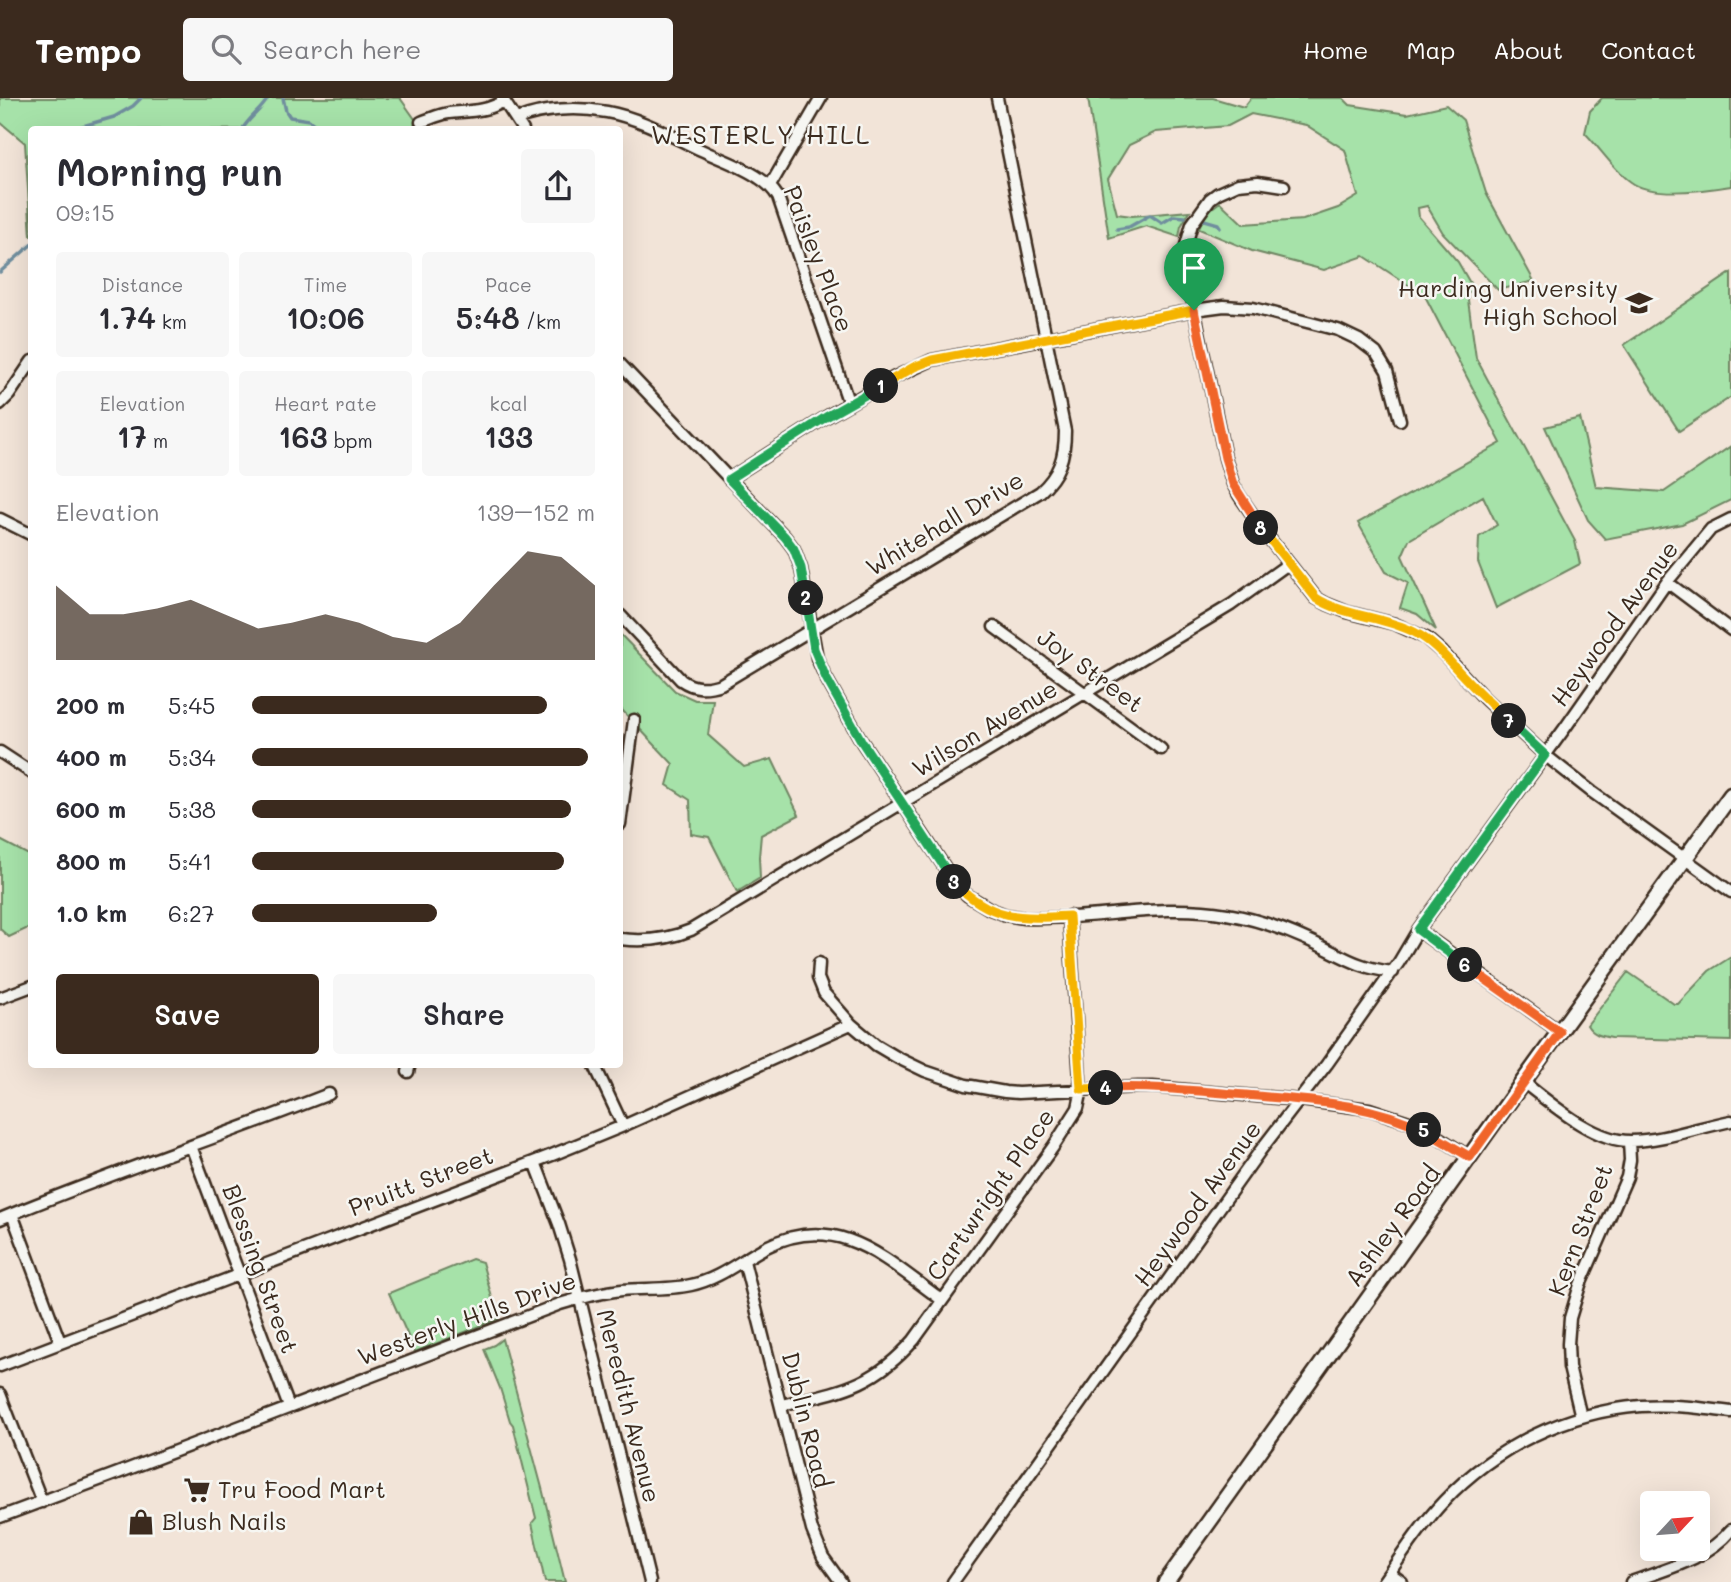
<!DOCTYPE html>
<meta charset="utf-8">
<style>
:root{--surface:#fff;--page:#f7f7f7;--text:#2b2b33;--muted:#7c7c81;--accent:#3b2a1e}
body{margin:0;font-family:Mali,sans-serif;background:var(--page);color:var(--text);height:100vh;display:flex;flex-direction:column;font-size:26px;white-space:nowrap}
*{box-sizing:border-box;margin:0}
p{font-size:23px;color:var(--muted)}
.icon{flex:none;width:38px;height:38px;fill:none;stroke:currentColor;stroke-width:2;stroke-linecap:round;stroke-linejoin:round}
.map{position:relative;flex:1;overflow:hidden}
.drawer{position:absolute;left:28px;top:28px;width:595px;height:942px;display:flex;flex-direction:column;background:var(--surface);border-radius:7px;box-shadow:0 7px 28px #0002}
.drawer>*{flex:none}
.needle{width:46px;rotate:64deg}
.fabs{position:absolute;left:1640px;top:1393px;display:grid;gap:14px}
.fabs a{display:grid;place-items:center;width:70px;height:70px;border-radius:7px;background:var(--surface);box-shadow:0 7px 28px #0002;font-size:35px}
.pin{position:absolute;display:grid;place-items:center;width:60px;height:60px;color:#fff;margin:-72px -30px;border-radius:50% 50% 50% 0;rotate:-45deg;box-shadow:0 0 7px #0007}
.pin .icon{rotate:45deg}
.km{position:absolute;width:35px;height:35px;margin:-18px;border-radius:50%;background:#222;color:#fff;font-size:19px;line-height:35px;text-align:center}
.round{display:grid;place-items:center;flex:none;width:74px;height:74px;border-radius:7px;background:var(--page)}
.summary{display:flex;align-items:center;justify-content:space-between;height:119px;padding:0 28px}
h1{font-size:38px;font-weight:600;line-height:52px}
.stats{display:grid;grid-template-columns:repeat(3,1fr);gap:10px;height:119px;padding:7px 28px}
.stats div{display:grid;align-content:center;border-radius:7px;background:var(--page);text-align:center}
.stats b{font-size:30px;font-weight:600}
.stats small{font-size:19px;font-weight:400}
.stats p{font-size:19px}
.chart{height:196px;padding:14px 28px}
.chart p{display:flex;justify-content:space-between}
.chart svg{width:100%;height:126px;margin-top:7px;fill:var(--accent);opacity:.7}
.cta{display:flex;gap:14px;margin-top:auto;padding:14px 28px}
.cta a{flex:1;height:80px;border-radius:7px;background:var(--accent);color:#fff;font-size:28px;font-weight:600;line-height:80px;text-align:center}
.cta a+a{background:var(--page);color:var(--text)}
ul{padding:0 28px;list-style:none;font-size:23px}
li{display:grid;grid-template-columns:112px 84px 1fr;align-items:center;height:52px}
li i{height:18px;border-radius:9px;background:var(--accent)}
header{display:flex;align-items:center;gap:42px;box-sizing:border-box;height:98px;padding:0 35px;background:var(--accent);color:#fff}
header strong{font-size:33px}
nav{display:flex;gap:38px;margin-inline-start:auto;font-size:24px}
.search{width:490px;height:63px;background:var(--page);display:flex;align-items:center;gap:18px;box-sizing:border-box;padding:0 24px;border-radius:7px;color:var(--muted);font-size:26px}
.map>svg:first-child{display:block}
</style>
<header>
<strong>Tempo</strong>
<div class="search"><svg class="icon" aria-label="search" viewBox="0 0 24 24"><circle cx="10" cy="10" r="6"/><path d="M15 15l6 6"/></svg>Search here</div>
<nav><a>Home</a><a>Map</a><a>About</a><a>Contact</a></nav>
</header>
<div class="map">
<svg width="1731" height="1484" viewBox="0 0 1731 1484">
<rect width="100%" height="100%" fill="#f2e4d8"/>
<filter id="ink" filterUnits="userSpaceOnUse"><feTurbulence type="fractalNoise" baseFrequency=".0143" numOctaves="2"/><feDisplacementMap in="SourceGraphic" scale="14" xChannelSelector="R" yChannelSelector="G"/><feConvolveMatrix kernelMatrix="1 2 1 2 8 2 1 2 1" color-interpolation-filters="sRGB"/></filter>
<g filter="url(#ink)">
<!-- green -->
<path fill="#a6e2a9" stroke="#708664" stroke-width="2" d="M 0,0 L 400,0 L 422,31 L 32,32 L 31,139 L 25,45 L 0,24 Z
M 1088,0 L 1213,0 L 1244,9 L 1251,0 L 1343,0 L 1350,7 L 1407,16 L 1446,7 L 1463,22 L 1486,95 L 1534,183 L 1498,192 L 1443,135 L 1427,108 L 1418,110 L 1419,119 L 1458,164 L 1474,192 L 1467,195 L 1476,260 L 1575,443 L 1580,466 L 1496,510 L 1478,464 L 1479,439 L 1497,427 L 1483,398 L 1409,442 L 1402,458 L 1436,532 L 1417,516 L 1400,510 L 1408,485 L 1386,474 L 1358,425 L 1501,345 L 1425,198 L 1364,158 L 1324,172 L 1252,153 L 1199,131 L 1203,117 L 1220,104 L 1243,126 L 1303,122 L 1338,110 L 1358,98 L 1345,52 L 1306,27 L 1251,16 L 1228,28 L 1156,34 L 1129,47 L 1108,81 L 1117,116 L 1132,118 L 1190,113 L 1181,128 L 1179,139 L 1146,128 L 1109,140 Z
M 1602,0 L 1731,0 L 1731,88 C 1707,92 1656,99 1634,86 C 1616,75 1600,50 1585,35 L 1590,13 Z
M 1731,175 L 1731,299 L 1679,333 L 1624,247 Z
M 1580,320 L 1596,389 L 1664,394 L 1731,348 L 1731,402 L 1682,426 L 1605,441 L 1588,422 L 1545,329 Z
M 620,536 L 675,593 L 695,602 L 713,602 L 708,637 L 744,669 L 772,661 L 799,717 L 761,737 L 759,759 L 760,780 L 737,794 L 709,739 L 691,736 L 690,702 L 667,687 L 673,666 L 620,610 Z
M 0,742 L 31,758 L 31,831 L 30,829 L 9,839 L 0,831 Z
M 1731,859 L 1731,943 L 1612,940 C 1601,938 1593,937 1587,927 L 1628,874 L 1674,906 L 1678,906 L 1709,873 Z
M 472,1161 L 482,1164 L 498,1221 L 415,1254 L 389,1195 Z
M 502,1241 L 542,1390 L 565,1484 L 545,1484 L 532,1425 L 536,1420 L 513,1327 L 510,1323 L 500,1290 L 484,1251 L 494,1247 Z"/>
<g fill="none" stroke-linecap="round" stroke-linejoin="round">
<!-- stream -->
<path stroke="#708e9e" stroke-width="3.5" d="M 283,0 L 286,13 L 290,19 L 309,22 L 321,32
M 69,32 L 114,19 L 133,8 L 141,0
M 242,32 C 249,19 261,13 268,0
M 1204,122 L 1218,126 L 1220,129
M 1117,131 L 1129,129 L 1150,117 L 1162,125 L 1174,118 L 1185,119
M 0,174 L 32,146"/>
<!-- street casing -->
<g stroke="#3b2a1e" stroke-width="15">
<path id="street" d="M 502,0 L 523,32
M 517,21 C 544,10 578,9 607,14 C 640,20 671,38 701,52 C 720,61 742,68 759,80 C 767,85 773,91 778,99 L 849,306
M 421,24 C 430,21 440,16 449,15 C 469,13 486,14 504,3
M 770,88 L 821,0
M 1284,88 L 1258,84 L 1238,86 L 1218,95 L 1210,101 L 1192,126 L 1186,147 L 1186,171 L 1225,360 L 1233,386 L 1239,397 L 1265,435 L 1316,500 L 1327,506 L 1347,514 L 1395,526 L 1426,540 L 1442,554 L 1484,600 L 1545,657 L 1592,694 L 1731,794
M 620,266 L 785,439 L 794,451 L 801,470 L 817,560 L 826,580 L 862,644 L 955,785 L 967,797 L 990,811 L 1006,817 L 1024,820 C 1092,823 1159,804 1227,816 C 1255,821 1282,830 1308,842 C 1340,856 1356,870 1393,874
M 0,306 L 9,297 L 32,263
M 729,381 L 826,319 L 895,279 L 932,262 L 1194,212 L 1224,208 L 1253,210 L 1338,232 L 1359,242 L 1376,255 L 1387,273 L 1400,322
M 0,421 L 32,437
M 1667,484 L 1731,532
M 620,517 L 681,582 C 694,591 706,591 721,586 L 1040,394 C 1059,377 1065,359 1065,333 L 997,0
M 994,529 L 1161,651
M 0,654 L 32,675
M 620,726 L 634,622
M 1418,832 L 1560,934
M 620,841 C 645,844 667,842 691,832 L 1231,507 L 1288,466
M 819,865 L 818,880 L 824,895 L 851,926 L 876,947 L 898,960 L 925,973 L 966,987 L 1005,994 L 1018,995 L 1138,989 L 1153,989 L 1300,1002 L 1369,1011 L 1409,1024 L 1433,1036 L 1470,1059
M 0,900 L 32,888
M 594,966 L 623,1028
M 408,974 L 410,966
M 1523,984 C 1552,1006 1593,1043 1630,1043 C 1661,1043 1700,1029 1731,1023
M 191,1048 L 289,1309
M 535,1064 L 559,1126 L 570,1161 L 650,1484
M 12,1116 L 60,1244
M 0,1121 C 108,1076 220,1039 329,996
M 744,1163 L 812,1432 L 823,1459 L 841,1484
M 0,1268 L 552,1057 L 623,1028 L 851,926
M 0,1296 L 42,1404
M 781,1307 C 839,1293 872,1290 914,1242 L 1053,1049 L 1078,1010 L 1081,996 L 1069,818
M 1581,1319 L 1569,1269 L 1568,1246 L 1570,1220 L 1580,1187 L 1627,1079 L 1630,1062 L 1629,1043
M 0,1419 L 118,1375 L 560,1206 C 580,1200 601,1194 622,1192 C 645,1190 668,1192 691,1187 C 720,1181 741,1162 766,1149 C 839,1112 887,1163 942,1202
M 1390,1475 L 1402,1484
M 953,1484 L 1260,1053 L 1327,966 L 1399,864 L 1418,832 L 1565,630 L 1667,484 L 1711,431 L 1731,421
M 1383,1484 C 1402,1457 1421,1427 1444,1403 C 1495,1349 1566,1314 1641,1308 C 1671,1306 1701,1310 1731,1314
M 1631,1484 C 1666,1471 1706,1462 1731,1432"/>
</g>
<!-- secondary casing -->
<g stroke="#3b2a1e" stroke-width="19">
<path id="secondary" d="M 1166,1484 L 1523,984 L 1731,697"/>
</g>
<!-- street -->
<use href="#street" stroke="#f6f6f2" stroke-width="10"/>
<!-- secondary -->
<use href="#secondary" stroke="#f6f6f2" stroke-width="14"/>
</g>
</g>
<g fill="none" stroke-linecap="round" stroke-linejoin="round" filter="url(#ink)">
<!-- split-1 casing -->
<g stroke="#fff" stroke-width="14">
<path id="split-1" d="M 881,288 L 914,269 L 932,262 L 1194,212"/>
</g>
<!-- split-2 casing -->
<g stroke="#fff" stroke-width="14">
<path id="split-2" d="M 806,500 L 801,470 L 794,451 L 785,439 L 729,381 L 826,319 L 881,288"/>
</g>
<!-- split-3 casing -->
<g stroke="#fff" stroke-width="14">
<path id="split-3" d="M 806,500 L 814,551 L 826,580 L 862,644 L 954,784"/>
</g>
<!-- split-4 casing -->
<g stroke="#fff" stroke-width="14">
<path id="split-4" d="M 954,784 C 990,822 1020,821 1069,818 L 1081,991 L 1106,990"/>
</g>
<!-- split-5 casing -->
<g stroke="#fff" stroke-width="14">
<path id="split-5" d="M 1106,990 C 1153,988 1199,993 1246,997 C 1308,1003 1368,1004 1424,1032"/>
</g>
<!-- split-6 casing -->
<g stroke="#fff" stroke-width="14">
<path id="split-6" d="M 1424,1032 L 1470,1059 L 1560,934 L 1465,867"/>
</g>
<!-- split-7 casing -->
<g stroke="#fff" stroke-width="14">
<path id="split-7" d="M 1465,867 L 1418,832 L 1545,657 L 1509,623"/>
</g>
<!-- split-8 casing -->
<g stroke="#fff" stroke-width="14">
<path id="split-8" d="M 1261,430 L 1316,500 C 1346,519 1383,518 1414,534 C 1436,545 1449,564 1466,581 C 1480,596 1494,609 1509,623"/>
</g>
<!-- split-9 casing -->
<g stroke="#fff" stroke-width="14">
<path id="split-9" d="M 1194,212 L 1225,360 L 1233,386 L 1261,430"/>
</g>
<!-- split-1 -->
<use href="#split-1" stroke="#f5b400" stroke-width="9"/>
<!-- split-2 -->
<use href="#split-2" stroke="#22a559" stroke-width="9"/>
<!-- split-3 -->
<use href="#split-3" stroke="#22a559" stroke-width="9"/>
<!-- split-4 -->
<use href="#split-4" stroke="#f5b400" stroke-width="9"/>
<!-- split-5 -->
<use href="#split-5" stroke="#f0652b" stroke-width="9"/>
<!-- split-6 -->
<use href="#split-6" stroke="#f0652b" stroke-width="9"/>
<!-- split-7 -->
<use href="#split-7" stroke="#22a559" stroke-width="9"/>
<!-- split-8 -->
<use href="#split-8" stroke="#f5b400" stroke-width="9"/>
<!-- split-9 -->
<use href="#split-9" stroke="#f0652b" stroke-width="9"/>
</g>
<!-- icons -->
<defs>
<g id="school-bare" transform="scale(2.1)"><path d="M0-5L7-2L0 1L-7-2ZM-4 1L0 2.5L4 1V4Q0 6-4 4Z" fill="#3b2a1e" stroke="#f6f6f2" stroke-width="2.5" paint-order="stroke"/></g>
<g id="supermarket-bare" transform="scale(2.1)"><path d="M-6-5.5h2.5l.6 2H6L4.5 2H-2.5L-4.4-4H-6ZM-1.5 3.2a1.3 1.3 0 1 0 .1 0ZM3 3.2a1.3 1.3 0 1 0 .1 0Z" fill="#3b2a1e" stroke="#f6f6f2" stroke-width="2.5" paint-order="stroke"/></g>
<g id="shop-bare" transform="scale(2.1)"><path d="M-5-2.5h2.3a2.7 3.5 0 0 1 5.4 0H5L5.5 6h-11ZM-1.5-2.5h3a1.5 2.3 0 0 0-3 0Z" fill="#3b2a1e" stroke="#f6f6f2" stroke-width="2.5" paint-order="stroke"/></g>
</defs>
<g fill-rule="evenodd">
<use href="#school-bare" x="1639" y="205"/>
<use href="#supermarket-bare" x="197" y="1392"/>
<use href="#shop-bare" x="141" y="1424"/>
</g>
<g text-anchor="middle" stroke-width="5" stroke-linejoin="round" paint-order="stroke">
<!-- street labels -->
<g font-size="24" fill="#3b2a1e" stroke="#f6f6f2">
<text transform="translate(818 161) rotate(69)" y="8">Paisley Place</text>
<text transform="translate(945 426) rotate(-31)" y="8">Whitehall Drive</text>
<text transform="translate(1615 526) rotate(-54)" y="8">Heywood Avenue</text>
<text transform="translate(1090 573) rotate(36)" y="8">Joy Street</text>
<text transform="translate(985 631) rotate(-31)" y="8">Wilson Avenue</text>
<text transform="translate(421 1084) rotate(-21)" y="8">Pruitt Street</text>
<text transform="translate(991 1097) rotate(-55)" y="8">Cartwright Place</text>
<text transform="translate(1198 1106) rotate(-54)" y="8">Heywood Avenue</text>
<text transform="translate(1393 1128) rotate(-54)" y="8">Ashley Road</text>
<text transform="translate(1581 1132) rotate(-69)" y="8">Kern Street</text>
<text transform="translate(260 1171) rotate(70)" y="8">Blessing Street</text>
<text transform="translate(467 1221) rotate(-20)" y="8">Westerly Hills Drive</text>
<text transform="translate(628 1308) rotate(76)" y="8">Meredith Avenue</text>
<text transform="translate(806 1322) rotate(76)" y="8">Dublin Road</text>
</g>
<!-- poi labels -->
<g font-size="24" fill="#3b2a1e" stroke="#f6f6f2" text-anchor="start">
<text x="1618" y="199" text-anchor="end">Harding University<tspan x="1618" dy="28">High School</tspan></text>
<text x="218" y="1400">Tru Food Mart</text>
<text x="162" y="1432">Blush Nails</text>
</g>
<!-- neighbourhood labels -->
<g font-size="26" letter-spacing="2" fill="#3b2a1e" stroke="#f6f6f2">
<text x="761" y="46">WESTERLY HILL</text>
</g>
</g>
</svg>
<div class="fabs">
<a><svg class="needle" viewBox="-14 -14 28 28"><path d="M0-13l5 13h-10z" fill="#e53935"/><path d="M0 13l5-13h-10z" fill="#7c7c81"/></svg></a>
</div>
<div class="pin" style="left:1194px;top:212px;background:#1e9e55"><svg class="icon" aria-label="arrive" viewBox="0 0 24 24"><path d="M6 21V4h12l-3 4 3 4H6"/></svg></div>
<b class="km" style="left:881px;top:288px">1</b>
<b class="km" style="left:806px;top:500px">2</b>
<b class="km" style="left:954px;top:784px">3</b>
<b class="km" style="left:1106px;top:990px">4</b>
<b class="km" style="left:1424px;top:1032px">5</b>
<b class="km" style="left:1465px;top:867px">6</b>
<b class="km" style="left:1509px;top:623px">7</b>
<b class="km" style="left:1261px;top:430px">8</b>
<section class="drawer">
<div class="summary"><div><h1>Morning run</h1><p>09:15</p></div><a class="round"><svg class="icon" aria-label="share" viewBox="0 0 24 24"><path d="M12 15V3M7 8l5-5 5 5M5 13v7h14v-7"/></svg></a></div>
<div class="stats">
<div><p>Distance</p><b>1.74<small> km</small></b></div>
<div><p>Time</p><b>10:06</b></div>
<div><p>Pace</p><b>5:48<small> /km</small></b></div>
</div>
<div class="stats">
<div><p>Elevation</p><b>17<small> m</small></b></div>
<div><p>Heart rate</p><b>163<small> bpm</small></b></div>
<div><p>kcal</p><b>133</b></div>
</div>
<div class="chart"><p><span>Elevation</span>139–152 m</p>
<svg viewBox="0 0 160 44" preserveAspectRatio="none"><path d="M0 44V18L10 28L20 28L30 26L40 23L50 28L60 33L70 31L80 28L90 31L100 36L110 38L120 31L130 18L140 6L150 8L160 18V44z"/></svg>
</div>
<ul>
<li><b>200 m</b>5:45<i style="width:86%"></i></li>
<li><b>400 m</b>5:34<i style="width:98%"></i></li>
<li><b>600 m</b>5:38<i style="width:93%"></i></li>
<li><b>800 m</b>5:41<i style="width:91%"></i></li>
<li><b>1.0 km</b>6:27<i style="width:54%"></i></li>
</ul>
<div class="cta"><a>Save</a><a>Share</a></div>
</section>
</div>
